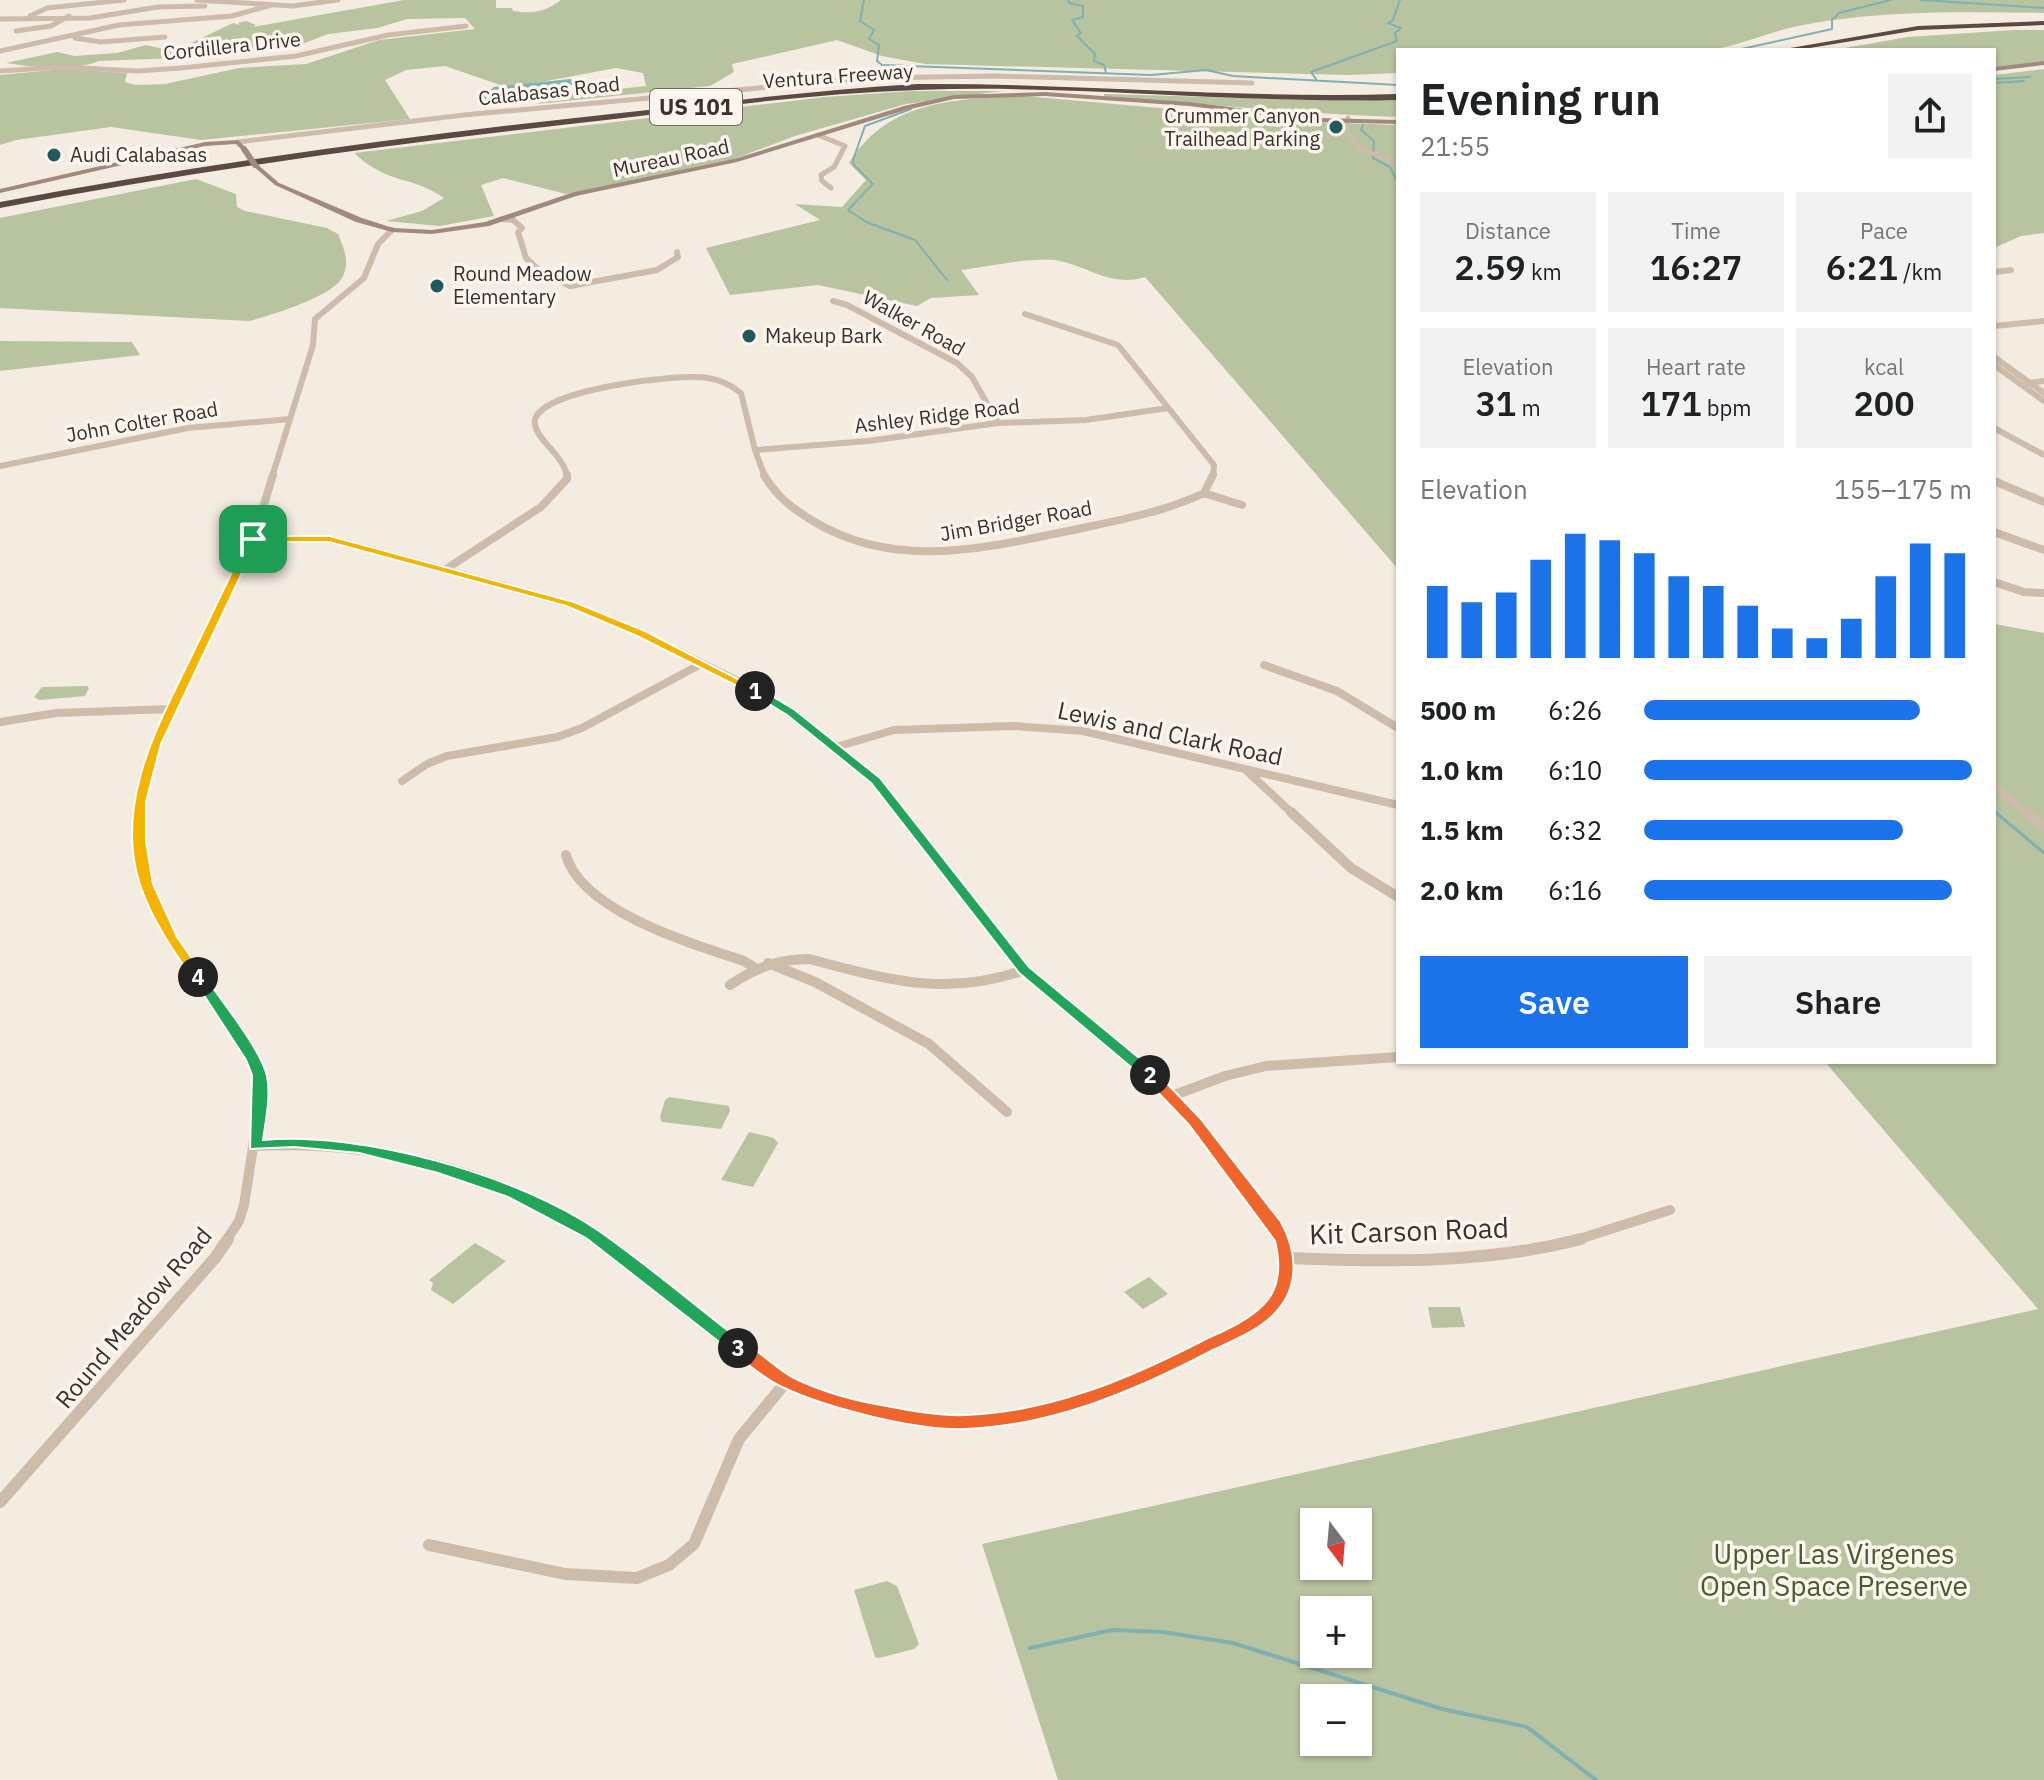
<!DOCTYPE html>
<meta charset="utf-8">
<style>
:root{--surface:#fff;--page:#f2f2f2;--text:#202124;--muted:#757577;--accent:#1a73e8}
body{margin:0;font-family:"IBM Plex Sans",sans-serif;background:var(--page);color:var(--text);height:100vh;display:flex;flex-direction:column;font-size:30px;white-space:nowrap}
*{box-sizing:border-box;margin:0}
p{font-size:26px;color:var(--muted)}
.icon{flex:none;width:44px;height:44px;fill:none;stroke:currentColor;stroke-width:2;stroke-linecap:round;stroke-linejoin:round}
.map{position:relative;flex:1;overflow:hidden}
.panel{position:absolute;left:1396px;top:48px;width:600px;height:1016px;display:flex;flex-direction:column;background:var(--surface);border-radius:0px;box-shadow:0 2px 6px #0004}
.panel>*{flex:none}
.needle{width:52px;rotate:164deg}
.tools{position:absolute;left:1300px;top:1508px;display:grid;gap:16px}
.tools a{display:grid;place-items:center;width:72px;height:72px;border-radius:0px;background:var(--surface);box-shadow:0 2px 6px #0004;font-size:40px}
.pin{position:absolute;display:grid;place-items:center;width:68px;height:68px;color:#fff;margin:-34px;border-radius:16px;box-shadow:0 4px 12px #0006}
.km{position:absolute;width:40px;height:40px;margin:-20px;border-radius:50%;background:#222;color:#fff;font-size:22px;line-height:40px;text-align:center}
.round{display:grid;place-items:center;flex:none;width:84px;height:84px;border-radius:0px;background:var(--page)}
.summary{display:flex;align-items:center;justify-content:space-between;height:136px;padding:0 24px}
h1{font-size:44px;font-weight:600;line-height:60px}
.stats{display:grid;grid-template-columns:repeat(3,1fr);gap:12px;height:136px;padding:8px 24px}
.stats div{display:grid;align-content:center;border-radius:0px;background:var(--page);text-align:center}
.stats b{font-size:34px;font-weight:600}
.stats small{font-size:22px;font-weight:400}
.stats p{font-size:22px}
.chart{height:224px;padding:16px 24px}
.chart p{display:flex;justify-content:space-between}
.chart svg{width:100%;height:144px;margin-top:8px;stroke:var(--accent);stroke-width:6}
.cta{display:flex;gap:16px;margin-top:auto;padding:16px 24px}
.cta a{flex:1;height:92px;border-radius:0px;background:var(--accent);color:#fff;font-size:32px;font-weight:600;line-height:92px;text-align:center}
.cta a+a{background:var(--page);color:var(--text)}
ul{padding:0 24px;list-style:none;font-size:26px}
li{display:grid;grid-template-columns:128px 96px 1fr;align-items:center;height:60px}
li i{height:20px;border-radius:10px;background:var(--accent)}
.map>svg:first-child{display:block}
</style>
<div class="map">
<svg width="2044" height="1780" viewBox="0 0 2044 1780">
<rect width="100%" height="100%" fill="#f4ebe1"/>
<!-- green -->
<path fill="#b8c4a0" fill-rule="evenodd" d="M 404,0 L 496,0 L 496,8 L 512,8 L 513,11 C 533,14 545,12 561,0 L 2044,0 L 2044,13 C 1962,12 1880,10 1798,26 C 1768,32 1740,46 1709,50 L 1398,50 L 1398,73 L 1349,75 L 925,64 L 882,56 L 837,40 L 732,64 L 734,72 L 710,86 L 537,104 L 556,96 L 646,86 L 643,73 L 616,68 L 509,88 L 445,66 L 406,70 L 385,80 L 410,119 L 201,140 L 111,127 L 16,140 L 0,145 L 0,75 L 64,69 L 127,73 L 125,82 L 136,85 L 165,84 L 239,68 L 306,64 L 379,40 L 475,29 L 465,18 L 407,19 L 377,28 L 328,34 L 297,46 L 272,51 L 221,50 L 177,58 L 99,61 C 73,72 33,67 6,63 L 57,52 L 74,56 L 117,53 L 146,45 L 164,49 L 183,47 L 233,23 L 240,25 L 238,23 L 246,21 L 256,25 L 252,27 Z
M 2014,30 L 2044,30 L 2044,62 L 1994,67 L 1994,50 L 1833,50 L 1908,37 Z
M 2044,69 L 2044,233 L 2021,236 L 1994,248 L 1994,75 Z
M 911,91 L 1002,91 L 906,104 L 795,136 L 731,160 L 566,194 L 503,178 L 481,185 L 494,216 L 440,226 L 386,221 L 422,211 L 444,198 C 411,175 388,185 354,153 L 825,97 Z
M 1104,94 L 1353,101 L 1398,99 L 1398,117 C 1300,114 1202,103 1104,97 Z
M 1024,96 L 1316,122 L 1398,125 L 1398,569 L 1145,277 C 1112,288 1086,265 1055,260 C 1032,257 985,267 961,270 L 979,295 L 931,298 L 917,306 L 818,285 L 730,295 L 706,248 L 820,220 L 795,204 L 842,207 L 866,180 L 849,163 C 889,99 957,99 1024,96 Z
M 196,179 L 236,194 L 237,207 L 245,211 L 327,228 L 338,234 C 344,249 350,261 343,276 C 335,296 269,316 249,321 L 0,308 L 0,218 Z
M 0,341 L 132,342 L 140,355 L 0,371 Z
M 1994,624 L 2044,633 L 2044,1780 L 1058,1780 L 982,1544 L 2038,1309 L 1825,1062 L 1994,1062 ZM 1314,1522 L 1358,1522 L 1358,1566 L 1314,1566 ZM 1314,1610 L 1358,1610 L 1358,1654 L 1314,1654 ZM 1314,1698 L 1358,1698 L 1358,1742 L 1314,1742 Z
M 87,686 L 89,688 L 85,696 L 39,700 L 34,697 L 42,687 Z
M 669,1097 L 729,1106 L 730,1111 L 721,1129 L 662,1122 L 660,1117 L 665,1100 Z
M 749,1132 L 774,1138 L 778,1143 L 753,1187 L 721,1180 Z
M 475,1243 L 506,1261 L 453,1304 L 431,1290 L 433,1283 L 429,1280 Z
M 1149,1277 L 1168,1294 L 1143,1309 L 1124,1292 Z
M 1428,1307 L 1460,1307 L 1465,1327 L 1432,1328 Z
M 887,1581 L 897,1586 L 919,1644 L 914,1649 L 879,1658 L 875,1657 L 854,1590 Z"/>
<!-- water -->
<path fill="#7fb0b2" d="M 571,79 L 572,85 C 549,89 501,106 482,98 L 494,87 Z"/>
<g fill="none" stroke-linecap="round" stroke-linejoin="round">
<!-- stream-far2 -->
<path stroke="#7fb0b2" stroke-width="2" d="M 864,0 L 860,21 L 874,30 L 869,39 L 879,45 L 877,61 L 882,65 L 1151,75 L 1206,70 L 1233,76 L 1398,85
M 1069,0 L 1069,3 L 1083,6 L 1083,17 L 1072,20 L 1081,33 L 1077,36 L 1095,54 L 1094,61 L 1104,65 L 1106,73
M 1921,0 L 2044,8
M 1737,50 L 1832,29 L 1832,20 L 1839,13 L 1891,0
M 1316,79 L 1311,72 L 1397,41 L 1395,33 L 1401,28 L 1388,23 L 1393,20 L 1400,0
M 1994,79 L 2030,77
M 1994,83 L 2024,81
M 911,109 L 865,126 L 853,160 L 854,165 L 873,184 L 848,210 L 866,222 L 915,240 L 947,280
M 1363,125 L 1361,130 L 1374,141 L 1373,158 L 1390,167 L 1398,183"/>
<!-- stream-far1 -->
<path stroke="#7fb0b2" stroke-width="3" d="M 1994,811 L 2044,853"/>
<!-- stream -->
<path stroke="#7fb0b2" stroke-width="4" d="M 1030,1648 L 1112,1630 L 1163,1632 L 1233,1643 L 1442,1709 L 1527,1727 L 1596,1780"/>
<!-- street-far4 -->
<path stroke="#cdbbac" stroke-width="5" d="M 197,0 L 292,6 L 338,0
M 30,16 L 47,8 L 124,0
M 90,18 L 158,7 L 205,6
M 0,19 L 92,18
M 16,31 L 51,26 L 69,16
M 75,38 L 101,42 L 165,37
M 0,51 L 119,25 L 232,16 L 271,5
M 0,71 L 62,67 L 138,71 L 181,68 L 296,56 L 388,35 L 466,26
M 1348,118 L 1345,130 L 1360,148 L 1398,164
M 818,135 L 845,146 L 834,167 L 821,175 L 822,181 L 831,188
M 238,142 L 464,115 L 868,78 L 995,76 L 1252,83"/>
<!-- street-far3 -->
<path stroke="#cdbbac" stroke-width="6" d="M 502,219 L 513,220 L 522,228 L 518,232 L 526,258 L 540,271 L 570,286 L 657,270 L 678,257 L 677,252
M 1994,272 L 2011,270
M 833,301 L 847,305 L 957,363 L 972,377 L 998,423
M 1025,314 L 1118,345 L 1214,465 L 1213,477
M 1994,326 L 2044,321
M 1994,357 L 2044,393
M 1994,365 L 2044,401
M 2027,383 L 2044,381
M 1994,428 L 2044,455
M 757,450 L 868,441 L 998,423 L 1086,420 L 1168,408
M 0,466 L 188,428 L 290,419
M 272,477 L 313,345 L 315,319 L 364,278 L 378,244 L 392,230
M 567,477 C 565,455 532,438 535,420 C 541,389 681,373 708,378 C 721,380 731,385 741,393 L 755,450 L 765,477"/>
<!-- street-far2 -->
<path stroke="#cdbbac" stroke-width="8" d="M 764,475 C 776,496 793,509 813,521 C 894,570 981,549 1068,531 C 1114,521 1162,513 1204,493 L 1213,475
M 1994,481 L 2044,502
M 1204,493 L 1242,505
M 1994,532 L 2044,550
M 253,539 L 330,539 L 570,604 L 641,633 L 746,685 L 791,713 L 876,781 L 902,814
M 446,569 L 541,507 L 567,479 L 567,475
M 1994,582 L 2024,592 L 2044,593
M 1264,665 L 1337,691 L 1398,728
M 0,722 L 56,713 L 171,709
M 836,747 L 894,730 L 1013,726 L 1083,731 L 1398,805
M 1247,771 L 1293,814
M 402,781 L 427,764 L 447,756 L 557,737 L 582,728 L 701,664
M 1994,786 L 2028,814
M 140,814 L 140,802 L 155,744 L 255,534 L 273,475"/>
<!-- street-far1 -->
<path stroke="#cdbbac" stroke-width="10" d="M 140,812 L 141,857 L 153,903 L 170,937 L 228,1020 L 260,1075 L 261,1096 L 244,1205 L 239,1221 L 226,1241
M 900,812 L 1024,970 L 1172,1096 L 1275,1226 L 1282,1241
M 1291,812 L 1351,868 L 1398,897
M 2026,812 L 2044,827
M 566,855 C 581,911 694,945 744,961 L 755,968
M 768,963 L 815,982 L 929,1044 L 1007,1112
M 730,985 C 755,968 779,959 809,959 C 886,979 946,998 1024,970
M 1172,1096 L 1225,1076 L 1266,1066 L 1398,1057
M 255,1146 C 375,1140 502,1170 601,1241
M 1573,1241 L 1670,1210"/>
<!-- street -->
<path stroke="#cdbbac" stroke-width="12" d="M 598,1239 L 765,1370 C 826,1402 893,1422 963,1422 C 1050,1422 1128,1384 1204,1347 C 1227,1335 1254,1327 1271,1307 C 1288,1287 1289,1262 1281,1239
M 1287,1258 C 1386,1262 1484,1264 1581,1239
M 0,1502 L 215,1258 L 228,1239
M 429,1545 L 565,1574 L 637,1578 L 669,1565 L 694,1544 L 739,1439 L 786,1382"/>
<!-- secondary -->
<path fill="#a18a7d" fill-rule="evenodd" d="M 2044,61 L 2044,65 L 1994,71 L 1994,67 Z
M 1045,92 L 1189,102 L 1320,118 L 1398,120 L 1398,124 L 1320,122 L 1189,106 L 1045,96 L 954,99 L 906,110 L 737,162 L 576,196 L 489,226 L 432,234 L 392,232 L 356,222 L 275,185 L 252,165 L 257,164 L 279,183 L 362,218 L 393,228 L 432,230 L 485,222 L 574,192 L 734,159 L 904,106 L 954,95 Z
M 238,140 L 246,148 L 246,150 L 242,150 L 236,144 L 205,146 L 0,193 L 0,189 L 205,142 Z"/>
<!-- highway -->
<path fill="#5c4a42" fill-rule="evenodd" d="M 2044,21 L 2044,25 L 1918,30 L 1798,50 L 1779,50 L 1918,26 Z
M 918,84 C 1078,83 1238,99 1398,94 L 1398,100 C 1238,104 1078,84 918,90 C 817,93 716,107 615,119 C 409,142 204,169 0,208 L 0,202 C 202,164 406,136 611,114 C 713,103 815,90 918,84 Z"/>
<!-- secondary-bridge -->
<path stroke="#a18a7d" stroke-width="6" d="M 244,149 L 255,165"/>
</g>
<!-- split-1 -->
<path fill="#f5b400" stroke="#fff" stroke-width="2" d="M 330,536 L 574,602 L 645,631 L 761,691 L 751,693 L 637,636 L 566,606 L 329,542 L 253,542 L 248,539 L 253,536 Z"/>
<!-- split-2 -->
<path fill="#22a559" stroke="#fff" stroke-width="2" d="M 751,688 L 759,688 L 795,710 L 880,778 L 1029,967 L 1155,1071 L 1155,1078 L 1144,1078 L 1019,973 L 871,783 L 787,715 L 751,693 Z"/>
<!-- split-3 -->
<path fill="#f0652b" stroke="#fff" stroke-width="2" d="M 1150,1070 L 1155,1071 L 1200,1118 L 1281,1222 C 1297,1251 1300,1286 1276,1312 C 1260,1330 1234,1340 1213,1350 C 1137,1390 1053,1426 965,1429 C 917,1431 826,1408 782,1387 C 764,1379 748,1364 732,1352 L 729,1348 L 738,1341 C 759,1348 774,1368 794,1378 C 821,1391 856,1401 887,1406 C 911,1411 941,1416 965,1415 C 1050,1412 1128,1379 1202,1341 C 1223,1331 1248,1321 1264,1304 C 1281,1287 1280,1262 1275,1241 L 1189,1125 L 1144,1078 L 1142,1075 Z"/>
<!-- split-4 -->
<path fill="#22a559" stroke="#fff" stroke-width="2" d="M 198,973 L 203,974 C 220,999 261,1049 267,1076 C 271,1097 266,1119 263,1140 C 362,1131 518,1175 599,1231 C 649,1266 696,1306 744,1343 L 746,1348 L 744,1352 L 732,1352 L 586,1238 L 508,1197 L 438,1173 L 359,1153 L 294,1147 L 250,1149 L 252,1075 L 246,1060 L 192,977 Z"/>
<!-- split-5 -->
<path fill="#f5b400" stroke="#fff" stroke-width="2" d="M 253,536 L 258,539 L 161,744 L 146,802 L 146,841 L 153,884 L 177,937 L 205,977 L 198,982 L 194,980 C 173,951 152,920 140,885 C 114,805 156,729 190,659 C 209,619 229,579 248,539 Z"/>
<!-- markers -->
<g fill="#1f5a5e" stroke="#fbf5ee" stroke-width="3">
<circle cx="1336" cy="127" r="8"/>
<circle cx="54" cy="155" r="8"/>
<circle cx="437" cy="286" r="8"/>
<circle cx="749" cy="336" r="8"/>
</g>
<g text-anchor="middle" stroke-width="7" stroke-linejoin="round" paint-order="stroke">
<!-- far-street labels -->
<g font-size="20" fill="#3b302b" stroke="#fbf5ee">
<text transform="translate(232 46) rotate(-6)" y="7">Cordillera Drive</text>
<text transform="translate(838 76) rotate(-4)" y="7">Ventura Freeway</text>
<text transform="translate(549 91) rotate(-6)" y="7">Calabasas Road</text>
<text transform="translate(671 158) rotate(-12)" y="7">Mureau Road</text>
<text transform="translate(914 323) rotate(29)" y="7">Walker Road</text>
<text transform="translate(937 416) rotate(-7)" y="7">Ashley Ridge Road</text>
<text transform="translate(142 422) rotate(-10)" y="7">John Colter Road</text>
<text transform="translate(1016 521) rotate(-10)" y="7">Jim Bridger Road</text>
</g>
<!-- far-poi labels -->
<g font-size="20" fill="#3b302b" stroke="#fbf5ee" text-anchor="start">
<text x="1320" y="123" text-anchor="end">Crummer Canyon<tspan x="1320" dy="23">Trailhead Parking</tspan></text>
<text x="70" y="162">Audi Calabasas</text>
<text x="453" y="281">Round Meadow<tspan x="453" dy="23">Elementary</tspan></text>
<text x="765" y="343">Makeup Bark</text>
</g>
<!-- shield labels -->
<rect fill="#fbf5ee" stroke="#756b66" stroke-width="2" x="650" y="89" width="92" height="36" rx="6"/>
<g font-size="22" font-weight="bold" fill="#3b302b">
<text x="696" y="115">US 101</text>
</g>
<!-- street labels -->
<g font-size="24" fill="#3b302b" stroke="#fbf5ee">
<text transform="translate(1170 734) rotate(12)" y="8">Lewis and Clark Road</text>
<text transform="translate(134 1318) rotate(-50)" y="8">Round Meadow Road</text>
</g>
<!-- near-street labels -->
<g font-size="28" fill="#3b302b" stroke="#fbf5ee">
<text transform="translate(1409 1231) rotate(-2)" y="10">Kit Carson Road</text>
</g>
<!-- near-park labels -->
<g font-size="28" fill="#4a5a2e" stroke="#fbf5ee">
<text x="1834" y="1564">Upper Las Virgenes<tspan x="1834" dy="32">Open Space Preserve</tspan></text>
</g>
</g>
</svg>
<div class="tools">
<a><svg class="needle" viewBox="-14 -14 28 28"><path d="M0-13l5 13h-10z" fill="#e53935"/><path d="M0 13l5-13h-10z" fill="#757577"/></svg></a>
<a>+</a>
<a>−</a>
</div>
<div class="pin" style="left:253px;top:539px;background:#1e9e55"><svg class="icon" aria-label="arrive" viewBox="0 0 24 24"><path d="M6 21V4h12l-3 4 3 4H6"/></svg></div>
<b class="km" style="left:755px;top:691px">1</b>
<b class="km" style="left:1150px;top:1075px">2</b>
<b class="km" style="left:738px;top:1348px">3</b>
<b class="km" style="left:198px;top:977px">4</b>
<section class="panel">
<div class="summary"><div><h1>Evening run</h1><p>21:55</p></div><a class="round"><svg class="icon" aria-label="share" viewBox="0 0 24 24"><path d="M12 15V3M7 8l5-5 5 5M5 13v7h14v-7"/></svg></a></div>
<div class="stats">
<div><p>Distance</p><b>2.59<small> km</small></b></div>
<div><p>Time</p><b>16:27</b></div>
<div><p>Pace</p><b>6:21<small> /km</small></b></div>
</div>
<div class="stats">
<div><p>Elevation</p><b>31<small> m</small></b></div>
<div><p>Heart rate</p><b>171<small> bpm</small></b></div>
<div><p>kcal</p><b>200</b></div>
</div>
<div class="chart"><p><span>Elevation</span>155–175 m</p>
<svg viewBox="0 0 160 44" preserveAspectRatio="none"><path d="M5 44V22M15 44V27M25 44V24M35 44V14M45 44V6M55 44V8M65 44V12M75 44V19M85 44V22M95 44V28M105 44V35M115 44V38M125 44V32M135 44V19M145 44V9M155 44V12"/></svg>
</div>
<ul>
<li><b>500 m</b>6:26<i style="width:84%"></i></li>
<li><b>1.0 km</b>6:10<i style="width:100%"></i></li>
<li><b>1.5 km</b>6:32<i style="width:79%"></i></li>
<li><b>2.0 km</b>6:16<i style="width:94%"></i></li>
</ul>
<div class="cta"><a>Save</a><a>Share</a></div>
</section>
</div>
